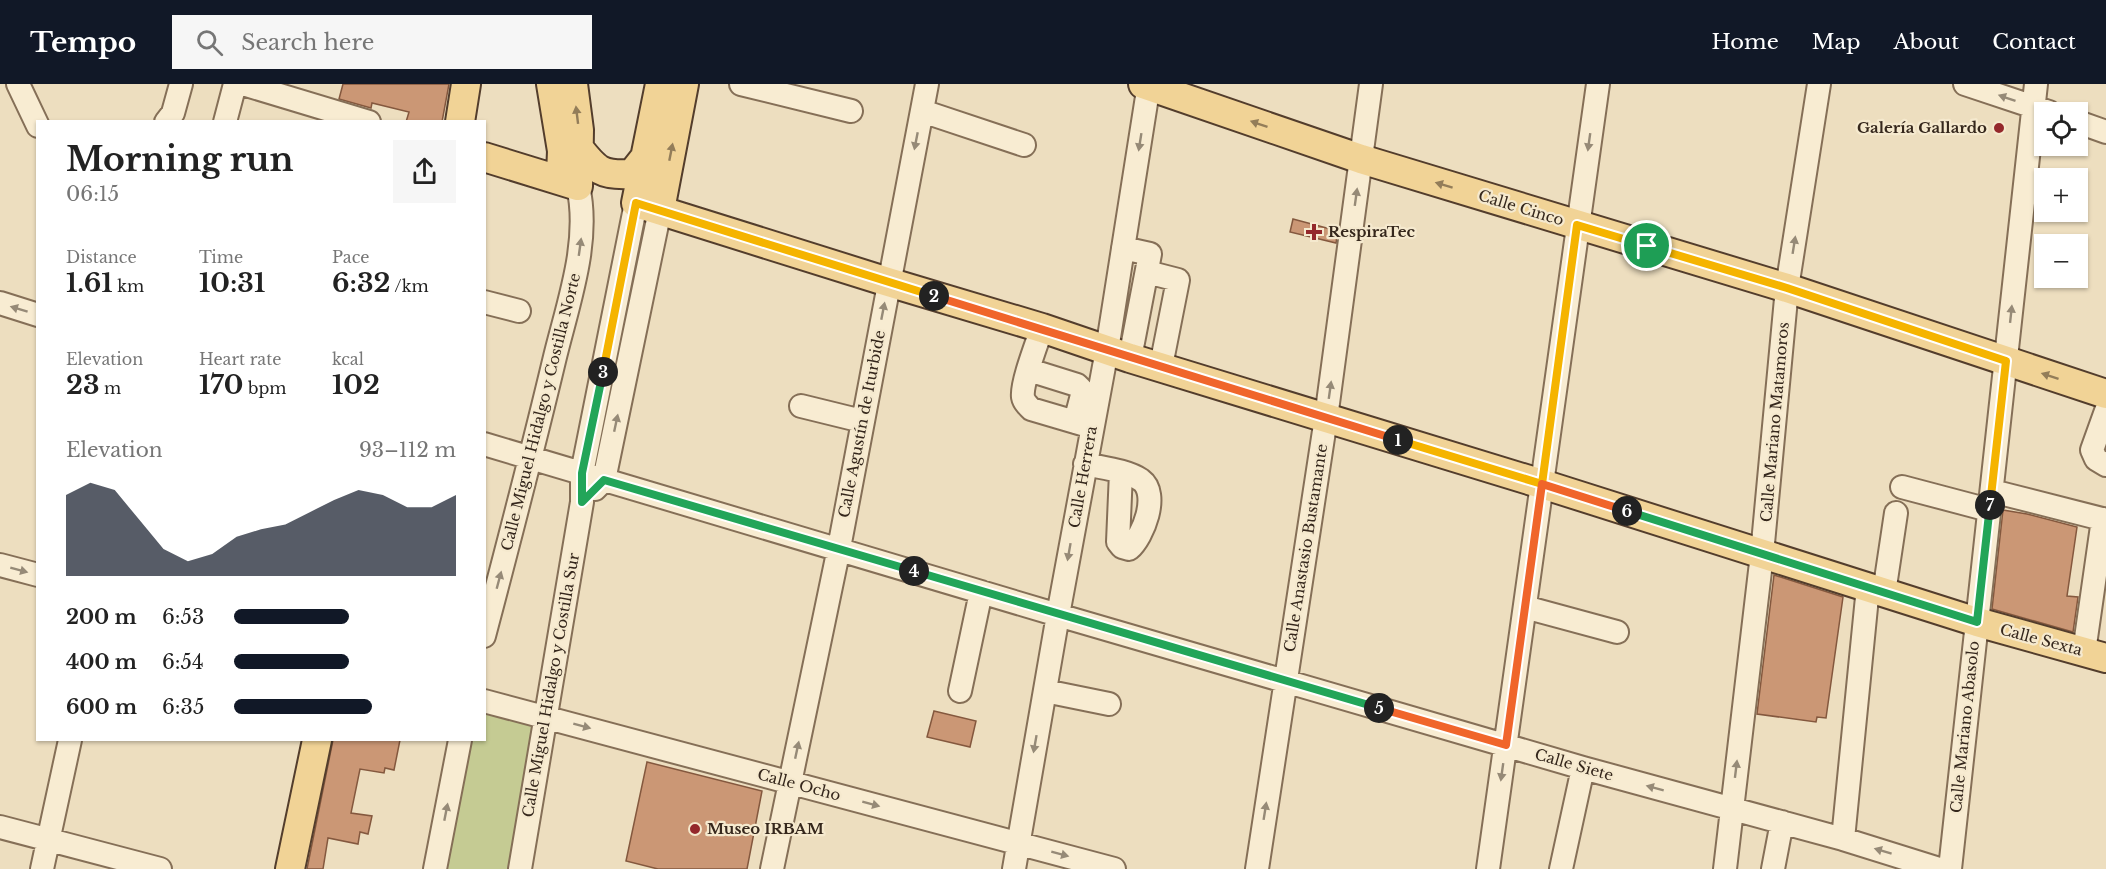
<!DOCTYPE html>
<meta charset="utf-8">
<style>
:root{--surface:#fff;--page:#f6f6f6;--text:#222;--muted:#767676;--accent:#111827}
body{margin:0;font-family:"Libre Baskerville",serif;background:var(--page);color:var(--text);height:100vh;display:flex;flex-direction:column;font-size:22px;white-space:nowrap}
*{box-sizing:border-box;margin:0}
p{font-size:20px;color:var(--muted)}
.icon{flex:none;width:33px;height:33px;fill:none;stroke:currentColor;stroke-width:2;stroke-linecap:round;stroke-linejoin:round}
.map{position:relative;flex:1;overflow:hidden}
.side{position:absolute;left:36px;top:36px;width:450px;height:621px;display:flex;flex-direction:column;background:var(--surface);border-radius:0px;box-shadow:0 2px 4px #0004}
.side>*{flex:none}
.controls{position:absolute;left:2034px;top:18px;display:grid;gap:12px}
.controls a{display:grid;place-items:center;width:54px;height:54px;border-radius:0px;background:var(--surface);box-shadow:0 2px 4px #0004;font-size:30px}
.pin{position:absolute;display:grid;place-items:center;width:51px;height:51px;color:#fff;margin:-26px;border:3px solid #fff;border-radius:50%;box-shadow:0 2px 6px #0007}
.km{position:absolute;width:30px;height:30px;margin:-15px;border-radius:50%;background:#222;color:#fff;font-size:16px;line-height:30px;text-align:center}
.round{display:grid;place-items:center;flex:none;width:63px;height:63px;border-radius:0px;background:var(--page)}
.headline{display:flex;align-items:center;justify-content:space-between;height:102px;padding:0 30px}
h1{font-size:33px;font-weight:700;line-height:45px}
.figures{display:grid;grid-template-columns:repeat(3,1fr);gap:9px;height:102px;padding:6px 30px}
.figures div{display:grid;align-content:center}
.figures b{font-size:26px;font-weight:700}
.figures small{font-size:16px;font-weight:400}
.figures p{font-size:16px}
.chart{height:168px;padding:12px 30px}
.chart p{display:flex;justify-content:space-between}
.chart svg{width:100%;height:108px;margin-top:6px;fill:var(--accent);opacity:.7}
ul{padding:0 30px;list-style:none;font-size:20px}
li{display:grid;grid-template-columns:96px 72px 1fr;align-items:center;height:45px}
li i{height:15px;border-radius:8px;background:var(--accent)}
header{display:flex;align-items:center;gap:36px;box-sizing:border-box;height:84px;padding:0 30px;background:var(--accent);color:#fff}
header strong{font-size:28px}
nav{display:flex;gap:33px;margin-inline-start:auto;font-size:21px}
.search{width:420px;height:54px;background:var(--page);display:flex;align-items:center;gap:15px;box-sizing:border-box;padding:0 21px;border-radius:0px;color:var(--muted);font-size:22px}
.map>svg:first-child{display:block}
</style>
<header>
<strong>Tempo</strong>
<div class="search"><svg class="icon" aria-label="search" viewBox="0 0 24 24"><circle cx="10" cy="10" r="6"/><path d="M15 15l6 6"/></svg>Search here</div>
<nav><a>Home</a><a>Map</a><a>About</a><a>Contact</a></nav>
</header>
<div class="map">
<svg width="2106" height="785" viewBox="0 0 2106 785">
<rect width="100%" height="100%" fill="#eddebf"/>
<!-- green -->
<path fill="#c5cb93" d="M 485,620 L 533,639 L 511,785 L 438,785 L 462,656 L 484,656 Z"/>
<!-- building -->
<path fill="#cb9775" stroke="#84583e" stroke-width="1.5" d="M 343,0 L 449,0 L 442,38 L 406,38 L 409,28 L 372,19 L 371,24 L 339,15 Z
M 1293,135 L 1338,147 L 1336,159 L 1290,148 Z
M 2003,426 L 2027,430 L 2077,443 L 2067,512 L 2078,513 L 2073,548 L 1992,525 Z
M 1774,491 L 1843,513 L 1826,634 L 1817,633 L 1816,638 L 1757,630 Z
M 934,627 L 976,637 L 970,663 L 927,653 Z
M 333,656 L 400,656 L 394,686 L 385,684 L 384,689 L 360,685 L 351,729 L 372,732 L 368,750 L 360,748 L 358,760 L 328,754 L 323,785 L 307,785 Z
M 647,678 L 762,707 L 747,785 L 658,785 L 626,777 Z"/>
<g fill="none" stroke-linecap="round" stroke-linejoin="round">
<!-- minor casing -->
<g stroke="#856f57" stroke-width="26">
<path id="minor" d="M 18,0 L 38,42
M 243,0 L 369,38
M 741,0 L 851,27
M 1965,0 L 2049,28
M 922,27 L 1024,61
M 166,38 L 173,29 L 181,0
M 225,38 L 235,0
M 2078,38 L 2106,48
M 1123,164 L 1150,170 L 1130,274
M 1147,188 L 1178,196 L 1161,282
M 484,218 L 519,227
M 0,219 L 38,231
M 1042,244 C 1037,259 1021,300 1023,313 C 1024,319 1028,321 1031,325 L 1092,343
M 1029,286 L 1077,301 L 1081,305 L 1082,311 L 1075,338
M 801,322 L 862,337
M 2106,327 L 2092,366 L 2096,375 L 2106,381
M 484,360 L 1058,531 L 1583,684 L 1843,755 L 1939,785
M 1085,380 C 1102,384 1126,386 1141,396 C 1160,410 1143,453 1129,465 L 1122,463 L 1118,458 L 1121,388
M 1902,403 L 1989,426
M 595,405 L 604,396 L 660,126
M 1992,407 L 2106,436
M 0,481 L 38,491
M 1884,509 L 1896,429
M 1525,523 L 1617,548
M 484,552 C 508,461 532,369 554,277 C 567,222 591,159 578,102
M 2084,568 L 2103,435
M 960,607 L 981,508
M 1045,607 L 1109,620
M 484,617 L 1114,785
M 0,743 L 160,785
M 1843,755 L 1868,503
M 42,785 L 70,656
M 435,785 L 460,656
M 520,785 L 582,418 L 582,389 L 636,119
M 772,785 L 839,464 L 927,0
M 1014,785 L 1058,531 L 1107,266 L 1149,0
M 1257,785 L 1326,334 L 1371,0
M 1488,785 L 1598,0
M 1561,785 L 1583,684
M 1725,785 L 1762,470 L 1787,204 L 1819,0
M 1773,785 L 1782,738
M 1950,785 L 2036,0"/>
</g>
<!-- major casing -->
<g stroke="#533d2c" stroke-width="32">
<path id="major" d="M 551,0 L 562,67 L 561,90
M 660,0 L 636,119 L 888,198 L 1042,244 L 1130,274 L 1542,400 L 1977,538 L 2106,574
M 1143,0 L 1361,75 L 1787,204 L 2106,310
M 460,38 L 466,0
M 578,63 C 596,86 601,92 632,90 L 643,76
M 484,73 L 578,102 L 579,46 L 573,0
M 660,126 L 684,0
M 290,785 L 317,656"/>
</g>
<!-- minor -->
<use href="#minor" stroke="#f8ecd2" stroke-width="22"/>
<!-- major -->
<use href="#major" stroke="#f1d396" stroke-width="28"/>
</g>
<!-- one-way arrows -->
<defs><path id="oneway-solid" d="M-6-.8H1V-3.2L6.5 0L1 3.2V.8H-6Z" transform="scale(1.5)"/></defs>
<g fill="#968a77">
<use href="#oneway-solid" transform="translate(2007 14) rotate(-161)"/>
<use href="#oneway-solid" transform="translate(916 57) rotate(101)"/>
<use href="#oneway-solid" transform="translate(1140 58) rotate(99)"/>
<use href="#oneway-solid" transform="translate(1589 58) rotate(98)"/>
<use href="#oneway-solid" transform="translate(1356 113) rotate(-82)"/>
<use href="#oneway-solid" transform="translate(1794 161) rotate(-81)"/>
<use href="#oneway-solid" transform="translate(580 163) rotate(-82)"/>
<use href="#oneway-solid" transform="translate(19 225) rotate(-163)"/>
<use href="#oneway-solid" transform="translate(883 227) rotate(-79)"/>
<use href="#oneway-solid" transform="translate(2011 230) rotate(-84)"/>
<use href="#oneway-solid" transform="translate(1330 306) rotate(-82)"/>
<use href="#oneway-solid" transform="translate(616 339) rotate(-78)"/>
<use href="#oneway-solid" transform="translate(1069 468) rotate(100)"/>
<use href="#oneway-solid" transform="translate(19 486) rotate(15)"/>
<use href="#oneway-solid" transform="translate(499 496) rotate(-75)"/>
<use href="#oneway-solid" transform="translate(582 642) rotate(15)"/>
<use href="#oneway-solid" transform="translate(1035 660) rotate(100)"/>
<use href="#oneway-solid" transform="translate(797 666) rotate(-78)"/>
<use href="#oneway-solid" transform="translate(1736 685) rotate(-83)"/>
<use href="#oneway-solid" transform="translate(1502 688) rotate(98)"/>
<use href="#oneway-solid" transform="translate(1655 704) rotate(-165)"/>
<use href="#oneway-solid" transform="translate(871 720) rotate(15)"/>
<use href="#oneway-solid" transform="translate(1265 727) rotate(-81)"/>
<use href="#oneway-solid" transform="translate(446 728) rotate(-79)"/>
<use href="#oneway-solid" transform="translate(1883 767) rotate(-163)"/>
<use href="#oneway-solid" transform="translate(1060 770) rotate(15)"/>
</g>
<g fill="#937d59">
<use href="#oneway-solid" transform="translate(577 31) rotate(-97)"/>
<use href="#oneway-solid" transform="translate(1259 40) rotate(-161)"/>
<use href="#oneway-solid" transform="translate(671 68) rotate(-79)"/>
<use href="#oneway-solid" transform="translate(1444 101) rotate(-163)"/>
<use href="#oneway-solid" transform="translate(2050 292) rotate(-162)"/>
</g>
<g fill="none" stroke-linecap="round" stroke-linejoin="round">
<!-- split-1 casing -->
<g stroke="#fff" stroke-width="12">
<path id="split-1" d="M 1398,356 L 1542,400 L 1577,141 L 1647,162"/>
</g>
<!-- split-2 casing -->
<g stroke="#fff" stroke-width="12">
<path id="split-2" d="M 934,212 L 1398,356"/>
</g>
<!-- split-3 casing -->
<g stroke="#fff" stroke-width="12">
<path id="split-3" d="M 603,288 L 636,119 L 934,212"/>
</g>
<!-- split-4 casing -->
<g stroke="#fff" stroke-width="12">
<path id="split-4" d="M 603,288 L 582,389 L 582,418 L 604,396 L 914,487"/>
</g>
<!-- split-5 casing -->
<g stroke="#fff" stroke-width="12">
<path id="split-5" d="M 914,487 L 1379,624"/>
</g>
<!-- split-6 casing -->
<g stroke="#fff" stroke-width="12">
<path id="split-6" d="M 1379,624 L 1506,661 L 1542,400 L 1627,427"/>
</g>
<!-- split-7 casing -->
<g stroke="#fff" stroke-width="12">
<path id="split-7" d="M 1627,427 L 1977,538 L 1990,421"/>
</g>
<!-- split-8 casing -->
<g stroke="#fff" stroke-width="12">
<path id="split-8" d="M 1647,162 L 1787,204 L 2006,277 L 1990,421"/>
</g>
<!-- split-1 -->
<use href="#split-1" stroke="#f5b400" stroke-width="8"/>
<!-- split-2 -->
<use href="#split-2" stroke="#f0652b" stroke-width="8"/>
<!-- split-3 -->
<use href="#split-3" stroke="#f5b400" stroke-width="8"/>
<!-- split-4 -->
<use href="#split-4" stroke="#22a559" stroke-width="8"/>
<!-- split-5 -->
<use href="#split-5" stroke="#22a559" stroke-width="8"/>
<!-- split-6 -->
<use href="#split-6" stroke="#f0652b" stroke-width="8"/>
<!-- split-7 -->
<use href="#split-7" stroke="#22a559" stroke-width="8"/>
<!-- split-8 -->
<use href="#split-8" stroke="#f5b400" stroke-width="8"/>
</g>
<!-- markers -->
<g fill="#94282b" stroke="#f5e9ce" stroke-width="2">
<circle cx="1999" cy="44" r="6"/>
<path d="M1311 139h6v6h6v6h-6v6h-6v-6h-6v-6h6z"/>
<circle cx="695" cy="745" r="6"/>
</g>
<g text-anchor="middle" stroke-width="4.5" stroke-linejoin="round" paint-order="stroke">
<!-- poi labels -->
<g font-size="15" font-weight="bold" fill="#35271c" stroke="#f5e9ce" text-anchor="start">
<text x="1987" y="49" text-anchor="end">Galería Gallardo</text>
<text x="1328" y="153">RespiraTec</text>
<text x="707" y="750">Museo IRBAM</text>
</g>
<!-- street labels -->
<g font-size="15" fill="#35271c" stroke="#f5e9ce">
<text transform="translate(1521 124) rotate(17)" y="5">Calle Cinco</text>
<text transform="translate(541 328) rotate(-76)" y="5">Calle Miguel Hidalgo y Costilla Norte</text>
<text transform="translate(1775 338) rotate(-85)" y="5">Calle Mariano Matamoros</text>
<text transform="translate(862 340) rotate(-79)" y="5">Calle Agustín de Iturbide</text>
<text transform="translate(1083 393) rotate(-80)" y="5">Calle Herrera</text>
<text transform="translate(1306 464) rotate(-81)" y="5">Calle Anastasio Bustamante</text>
<text transform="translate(2041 556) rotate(15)" y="5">Calle Sexta</text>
<text transform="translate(551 601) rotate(-80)" y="5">Calle Miguel Hidalgo y Costilla Sur</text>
<text transform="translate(1965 643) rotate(-84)" y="5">Calle Mariano Abasolo</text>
<text transform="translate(1574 681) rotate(16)" y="5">Calle Siete</text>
<text transform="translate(799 701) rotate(15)" y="5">Calle Ocho</text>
</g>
</g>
</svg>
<div class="controls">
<a><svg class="icon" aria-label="locate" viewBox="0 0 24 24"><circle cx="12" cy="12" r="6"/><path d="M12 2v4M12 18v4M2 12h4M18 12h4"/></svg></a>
<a>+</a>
<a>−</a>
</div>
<div class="pin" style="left:1647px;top:162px;background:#1e9e55"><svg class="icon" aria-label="arrive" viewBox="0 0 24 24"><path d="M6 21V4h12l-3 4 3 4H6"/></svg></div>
<b class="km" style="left:1398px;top:356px">1</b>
<b class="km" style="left:934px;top:212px">2</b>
<b class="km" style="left:603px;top:288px">3</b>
<b class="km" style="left:914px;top:487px">4</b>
<b class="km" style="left:1379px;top:624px">5</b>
<b class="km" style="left:1627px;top:427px">6</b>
<b class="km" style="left:1990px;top:421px">7</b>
<section class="side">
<div class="headline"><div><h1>Morning run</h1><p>06:15</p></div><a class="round"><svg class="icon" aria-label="share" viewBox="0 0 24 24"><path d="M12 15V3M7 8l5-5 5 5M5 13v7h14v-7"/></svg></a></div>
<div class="figures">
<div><p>Distance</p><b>1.61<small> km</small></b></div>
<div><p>Time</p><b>10:31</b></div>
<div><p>Pace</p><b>6:32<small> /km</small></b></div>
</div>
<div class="figures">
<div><p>Elevation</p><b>23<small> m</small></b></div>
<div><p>Heart rate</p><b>170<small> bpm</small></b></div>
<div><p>kcal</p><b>102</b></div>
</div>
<div class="chart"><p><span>Elevation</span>93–112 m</p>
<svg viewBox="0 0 160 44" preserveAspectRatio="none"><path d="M0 44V11L10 6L20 9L30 21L40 33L50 38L60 35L70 28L80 25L90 23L100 18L110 13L120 9L130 11L140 16L150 16L160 11V44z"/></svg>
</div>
<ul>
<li><b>200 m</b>6:53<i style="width:52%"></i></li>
<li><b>400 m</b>6:54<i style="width:52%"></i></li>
<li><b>600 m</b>6:35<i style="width:62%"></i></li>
</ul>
</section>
</div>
